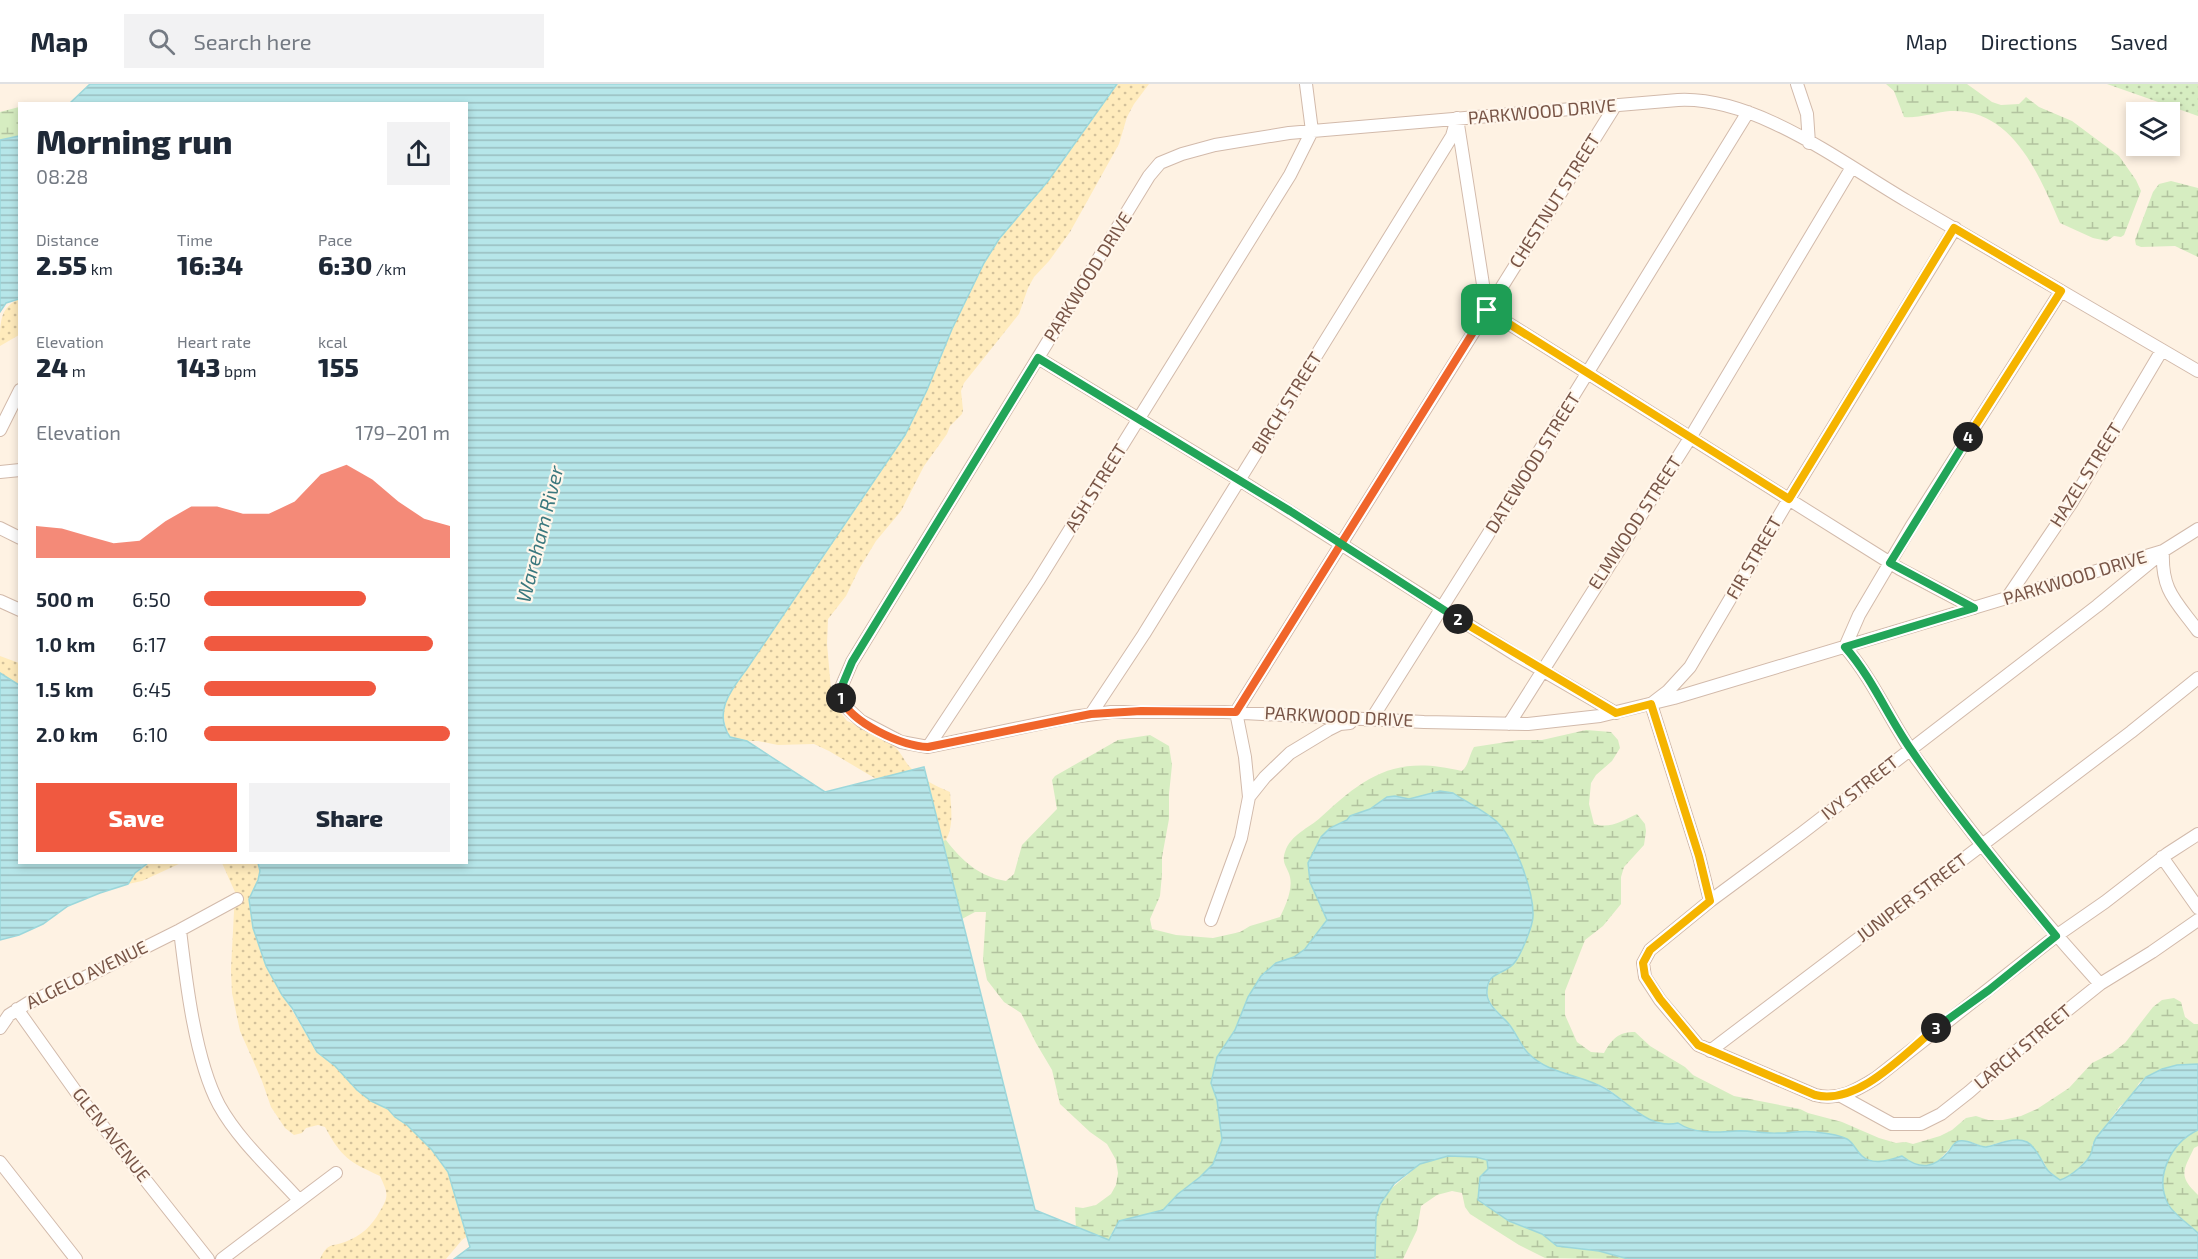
<!DOCTYPE html>
<meta charset="utf-8">
<style>
:root{--surface:#fff;--page:#f2f2f3;--text:#1f2937;--muted:#747a83;--line:#e0e1e3;--accent:#f05940}
body{margin:0;font-family:"Exo 2",sans-serif;background:var(--page);color:var(--text);height:100vh;display:flex;flex-direction:column;font-size:22px;white-space:nowrap}
*{box-sizing:border-box;margin:0}
p{font-size:20px;color:var(--muted)}
.icon{flex:none;width:33px;height:33px;fill:none;stroke:currentColor;stroke-width:2;stroke-linecap:round;stroke-linejoin:round}
.map{position:relative;flex:1;overflow:hidden}
.panel{position:absolute;left:18px;top:18px;width:450px;height:762px;display:flex;flex-direction:column;background:var(--surface);border-radius:0px;box-shadow:0 3px 9px #0003}
.panel>*{flex:none}
.tools{position:absolute;left:2126px;top:18px;display:grid;gap:12px}
.tools a{display:grid;place-items:center;width:54px;height:54px;border-radius:0px;background:var(--surface);box-shadow:0 3px 9px #0003;font-size:30px}
.pin{position:absolute;display:grid;place-items:center;width:51px;height:51px;color:#fff;margin:-26px;border-radius:12px;box-shadow:0 3px 9px #0006}
.km{position:absolute;width:30px;height:30px;margin:-15px;border-radius:50%;background:#222;color:#fff;font-size:16px;line-height:30px;text-align:center}
.round{display:grid;place-items:center;flex:none;width:63px;height:63px;border-radius:0px;background:var(--page)}
.summary{display:flex;align-items:center;justify-content:space-between;height:102px;padding:0 18px}
h1{font-size:33px;font-weight:800;line-height:45px}
.metrics{display:grid;grid-template-columns:repeat(3,1fr);gap:9px;height:102px;padding:6px 18px}
.metrics div{display:grid;align-content:center}
.metrics b{font-size:26px;font-weight:800}
.metrics small{font-size:16px;font-weight:400}
.metrics p{font-size:16px}
.chart{height:168px;padding:12px 18px}
.chart p{display:flex;justify-content:space-between}
.chart svg{width:100%;height:108px;margin-top:6px;fill:var(--accent);opacity:.7}
.cta{display:flex;gap:12px;margin-top:auto;padding:12px 18px}
.cta a{flex:1;height:69px;border-radius:0px;background:var(--accent);color:#fff;font-size:24px;font-weight:800;line-height:69px;text-align:center}
.cta a+a{background:var(--page);color:var(--text)}
ul{padding:0 18px;list-style:none;font-size:20px}
li{display:grid;grid-template-columns:96px 72px 1fr;align-items:center;height:45px}
li i{height:15px;border-radius:8px;background:var(--accent)}
header{display:flex;align-items:center;gap:36px;box-sizing:border-box;height:84px;padding:0 30px;background:var(--surface);border-bottom:2px solid var(--line)}
header strong{font-size:28px}
nav{display:flex;gap:33px;margin-inline-start:auto;font-size:21px}
.search{width:420px;height:54px;background:var(--page);display:flex;align-items:center;gap:15px;box-sizing:border-box;padding:0 21px;border-radius:0px;color:var(--muted);font-size:22px}
.map>svg:first-child{display:block}
</style>
<header>
<strong>Map</strong>
<div class="search"><svg class="icon" aria-label="search" viewBox="0 0 24 24"><circle cx="10" cy="10" r="6"/><path d="M15 15l6 6"/></svg>Search here</div>
<nav><a>Map</a><a>Directions</a><a>Saved</a></nav>
</header>
<div class="map">
<svg width="2198" height="1175" viewBox="0 0 2198 1175">
<defs>
<pattern id="grass-dots" width="8" height="8" patternUnits="userSpaceOnUse" patternTransform="scale(1.5)"><rect width="8" height="8" fill="#d6edc1"/><path d="M2 2h.1M6 6h.1" fill="none" stroke="#b2c39f" stroke-width="1.8" stroke-linecap="round"/></pattern>
<pattern id="wetland-marsh" width="20" height="14" patternUnits="userSpaceOnUse" patternTransform="scale(1.5)"><rect width="20" height="14" fill="#d6edc1"/><path d="M1 5h8M5 5V1M11 12h8M15 12V8" fill="none" stroke="#b2c39f"/></pattern>
<pattern id="sand-dots" width="8" height="8" patternUnits="userSpaceOnUse" patternTransform="scale(1.5)"><rect width="8" height="8" fill="#ffebbc"/><path d="M2 2h.1M6 6h.1" fill="none" stroke="#d3c19b" stroke-width="1.8" stroke-linecap="round"/></pattern>
<pattern id="water-rules" width="6" height="5" patternUnits="userSpaceOnUse" patternTransform="scale(1.5)"><rect width="6" height="5" fill="#b6e6e9"/><path d="M0 2.5h6" fill="none" stroke="#99bdbf"/></pattern>
</defs>
<rect width="100%" height="100%" fill="#fef2e3"/>
<!-- grass -->
<path fill="url(#grass-dots)" d="M 2107,0 L 2198,0 L 2198,32 Z"/>
<!-- wetland -->
<path fill="url(#wetland-marsh)" d="M 1886,0 L 1967,0 L 1992,18 L 2001,21 L 2019,20 L 2026,13 L 2039,23 L 2072,37 L 2119,72 L 2136,96 L 2141,107 L 2124,151 L 2121,153 L 2114,152 L 2107,157 L 2093,154 L 2060,139 C 2039,91 2013,24 1950,27 C 1938,28 1915,35 1904,33 L 1894,7 Z
M 19,23 L 19,52 L 0,56 L 0,28 Z
M 2171,97 L 2198,104 L 2198,173 L 2175,162 L 2141,163 L 2136,161 L 2135,156 L 2153,108 L 2159,100 Z
M 1586,646 L 1611,648 L 1618,656 L 1620,664 L 1612,677 L 1596,691 L 1591,699 L 1589,720 L 1594,740 C 1611,745 1622,737 1637,730 L 1645,740 L 1646,747 L 1644,761 L 1624,783 L 1621,793 L 1621,820 L 1603,842 L 1585,856 L 1565,907 L 1565,931 L 1577,958 L 1591,968 L 1604,969 C 1612,955 1618,948 1635,948 L 1650,962 L 1685,983 L 1693,991 L 1734,1012 L 1800,1025 L 1808,1029 L 1842,1038 L 1879,1054 L 1896,1059 L 1906,1058 L 1913,1060 L 1940,1052 L 1952,1046 L 1966,1034 L 1976,1032 L 1988,1036 L 2003,1036 L 2021,1032 L 2037,1025 L 2069,1004 L 2092,979 L 2112,969 L 2125,959 L 2153,923 L 2162,916 L 2174,914 L 2181,918 L 2185,933 L 2194,940 L 2198,940 L 2198,980 L 2162,985 L 2146,993 L 2139,999 L 2132,1012 L 2120,1022 L 2092,1061 L 2092,1069 L 2087,1075 L 2071,1092 L 2060,1096 L 2047,1085 L 2044,1078 L 2005,1057 L 1984,1063 L 1971,1058 L 1954,1060 L 1935,1080 L 1922,1082 L 1914,1081 L 1902,1072 C 1889,1076 1872,1082 1862,1072 C 1856,1067 1854,1059 1847,1055 C 1838,1050 1825,1049 1815,1048 C 1802,1046 1791,1049 1778,1049 C 1764,1050 1750,1046 1736,1047 C 1716,1048 1696,1051 1678,1039 C 1649,1046 1628,1017 1606,1004 C 1585,993 1558,992 1537,977 C 1525,968 1518,954 1510,941 C 1501,929 1485,921 1488,904 C 1490,891 1500,888 1510,884 L 1514,761 C 1497,731 1469,722 1440,707 L 1409,715 L 1395,712 L 1387,713 L 1370,725 L 1350,732 L 1347,736 L 1330,744 L 1321,753 L 1308,779 L 1310,798 L 1327,836 L 1305,865 L 1294,873 L 1276,879 L 1248,913 L 1235,946 L 1217,973 L 1211,999 L 1218,1016 L 1222,1056 L 1213,1080 L 1200,1093 L 1178,1110 L 1163,1126 L 1115,1142 L 1109,1156 L 1076,1145 L 1075,1123 L 1083,1124 L 1096,1121 L 1111,1110 L 1116,1101 L 1118,1089 L 1116,1076 L 1107,1060 L 1090,1048 L 1060,1020 L 1052,986 L 1036,959 L 1021,929 L 1004,918 L 987,896 L 983,876 L 986,828 L 975,828 L 960,836 L 924,760 L 946,756 C 962,777 980,793 1006,797 L 1014,790 L 1022,761 L 1057,725 L 1052,696 L 1055,692 L 1118,656 L 1150,651 L 1169,662 L 1172,681 L 1169,710 L 1169,735 L 1162,773 L 1162,790 L 1160,812 L 1150,835 L 1152,845 L 1176,851 L 1213,854 L 1240,848 L 1250,842 L 1280,833 C 1285,823 1293,806 1290,793 C 1288,783 1281,780 1285,768 C 1291,750 1308,745 1321,733 C 1367,690 1397,671 1462,687 C 1469,681 1469,671 1474,663 L 1519,656 L 1542,656 Z
M 2198,1046 L 2198,1062 L 2194,1064 C 2183,1087 2178,1092 2198,1111 L 2198,1149 C 2190,1141 2173,1130 2168,1120 C 2154,1092 2171,1059 2198,1046 Z
M 1448,1072 L 1476,1073 L 1487,1076 L 1488,1085 L 1485,1090 L 1509,1137 L 1542,1150 L 1557,1162 L 1599,1167 L 1628,1175 L 1545,1174 L 1519,1161 L 1470,1130 L 1465,1123 L 1462,1109 L 1452,1107 L 1437,1111 L 1421,1122 L 1417,1146 L 1403,1175 L 1375,1175 L 1376,1133 L 1380,1120 L 1386,1109 L 1420,1080 Z"/>
<!-- sand -->
<path fill="url(#sand-dots)" d="M 1117,0 L 1149,0 L 1134,20 L 1127,33 L 1119,60 L 1070,148 L 1049,177 L 1034,193 L 1028,204 L 1019,230 L 964,299 L 961,307 L 963,326 L 962,330 L 950,342 L 947,350 L 924,382 L 901,427 L 876,457 L 859,485 L 846,512 L 828,535 L 827,560 L 832,617 L 847,637 L 869,646 L 879,654 L 893,661 C 900,667 903,674 908,681 C 918,693 935,702 950,708 C 951,724 954,741 946,756 L 924,760 L 888,702 L 829,667 L 814,660 L 778,661 L 758,657 L 746,657 L 730,653 L 726,646 L 723,628 L 728,609 L 746,586 L 905,351 L 927,306 L 952,245 L 984,179 L 999,155 L 1048,97 Z
M 19,215 L 19,251 L 0,262 C 0,237 0,224 19,215 Z
M 0,572 L 19,579 L 19,601 L 0,589 Z
M 148,779 L 181,779 L 142,797 L 128,800 L 135,789 Z
M 222,779 L 258,779 L 260,787 L 258,796 L 249,815 L 253,844 L 266,882 L 313,962 L 335,982 L 357,1006 L 371,1017 L 388,1025 L 395,1033 L 407,1041 L 432,1066 L 453,1096 L 501,1129 L 462,1156 L 446,1175 L 320,1175 C 328,1158 331,1163 345,1158 C 361,1152 372,1142 380,1127 C 390,1111 387,1108 380,1092 C 349,1078 341,1073 325,1043 L 318,1041 L 306,1044 L 302,1049 L 294,1051 L 285,1044 L 271,1023 L 262,997 L 240,947 L 232,909 L 231,885 L 235,808 Z"/>
<!-- water -->
<path fill="url(#water-rules)" stroke="#9cd7db" stroke-width="1.5" d="M 90,0 L 1117,0 L 1048,97 L 999,155 L 984,179 L 952,245 L 927,306 L 905,351 L 746,586 C 731,606 713,628 730,653 L 747,657 L 825,708 L 924,683 L 1035,1126 L 1109,1156 L 1119,1137 L 1163,1126 L 1178,1110 L 1200,1093 L 1213,1080 L 1222,1056 L 1217,1016 L 1211,999 L 1217,973 L 1235,946 L 1248,913 L 1261,892 L 1276,879 L 1294,873 L 1305,865 L 1327,836 L 1310,798 L 1308,779 L 1321,753 L 1330,744 L 1347,736 L 1350,732 L 1370,725 L 1387,713 L 1395,712 L 1409,715 L 1440,707 L 1453,709 C 1465,717 1490,730 1498,739 C 1515,756 1534,808 1533,832 C 1533,842 1521,870 1515,878 C 1505,892 1486,886 1487,910 C 1488,922 1501,931 1508,939 C 1516,948 1520,961 1528,969 C 1549,991 1581,990 1606,1005 C 1628,1018 1649,1046 1678,1039 C 1696,1051 1716,1048 1736,1047 C 1750,1046 1764,1050 1778,1049 C 1791,1049 1802,1046 1815,1048 C 1825,1049 1838,1050 1847,1055 C 1854,1059 1856,1067 1862,1072 C 1873,1082 1890,1076 1902,1072 C 1920,1086 1934,1085 1949,1067 C 1952,1063 1954,1058 1959,1057 C 1969,1055 1977,1063 1986,1063 C 1998,1061 2014,1052 2027,1058 C 2036,1063 2041,1076 2046,1084 C 2049,1089 2056,1093 2060,1096 C 2070,1093 2089,1078 2092,1067 C 2093,1062 2093,1059 2096,1054 L 2146,993 L 2162,985 L 2177,981 L 2198,980 L 2198,1046 C 2171,1059 2154,1092 2168,1120 C 2173,1130 2190,1141 2198,1149 L 2198,1175 L 1628,1175 L 1599,1167 L 1557,1162 L 1542,1150 L 1509,1137 L 1478,1116 L 1480,1093 L 1488,1085 L 1487,1076 L 1476,1073 L 1448,1072 L 1420,1080 L 1394,1100 L 1380,1120 L 1376,1133 L 1375,1175 L 454,1175 L 470,1163 L 448,1088 L 432,1066 L 407,1041 L 395,1033 L 388,1025 L 371,1017 L 357,1006 L 335,982 L 317,968 L 292,924 L 282,911 L 266,882 L 253,844 L 249,815 L 258,796 L 260,787 L 258,779 L 466,778 L 466,20 L 70,19 Z
M 19,52 L 19,215 L 6,219 L 0,228 L 0,56 Z
M 0,589 L 19,601 L 20,778 L 148,779 L 135,789 L 128,800 L 100,809 L 68,822 L 43,840 L 19,851 L 0,856 Z"/>
<g fill="none" stroke-linecap="round" stroke-linejoin="round">
<!-- minor casing -->
<g stroke="#d2baab" stroke-width="14">
<path id="minor" d="M 1797,0 L 1807,30 L 1809,59
M 1457,34 L 1487,226 L 1900,485 L 1974,524
M 2061,207 L 1911,443 L 1859,531 L 1845,563 C 1874,597 1891,638 1916,674 C 1973,753 2035,828 2100,900
M 1038,274 L 1238,395 L 1516,571 L 1616,629
M 2198,287 C 2101,230 2004,174 1907,117 C 1842,79 1756,12 1678,16 L 1289,49 L 1215,61 L 1182,70 L 1160,79 L 1149,92 L 852,578 L 840,606 L 841,613 L 846,623 L 861,637 L 901,658 L 928,663 L 1072,633 L 1111,628 L 1224,628 L 1424,638 L 1528,640 L 1600,632 L 1674,614 L 2163,467 L 2198,445
M 0,346 L 20,306
M 0,388 L 20,386
M 0,444 L 20,454
M 2163,467 C 2161,507 2176,517 2198,547
M 2159,471 L 2097,522 L 1802,749 L 1710,817 L 1650,866 L 1643,879 L 1645,893 L 1660,916 L 1698,961 L 1815,1011 C 1839,1017 1857,1006 1876,994 L 2056,852 L 2105,818 L 2167,770 L 2198,750
M 2007,514 L 2072,418 L 2162,266
M 0,517 L 20,526
M 1091,630 L 1144,550 L 1452,52 L 1456,38
M 1367,636 L 1371,636 L 1487,452 L 1748,28
M 1509,640 L 1690,354 L 1852,83
M 928,663 L 1038,497 L 1290,91 L 1312,47 L 1306,0
M 1249,713 L 1245,673 L 1236,628 L 1615,22
M 2162,773 L 2198,824
M 1710,817 L 1699,772 L 1651,620 L 1668,607 L 1690,583 L 1789,415 L 1955,144
M 1211,836 L 1241,754 L 1249,713 L 1265,693 L 1290,669 L 1328,646 L 1340,640 L 1350,639
M 180,846 C 186,897 195,976 219,1021 C 239,1057 272,1086 299,1116
M 17,925 L 79,1012 L 208,1175
M 0,944 L 9,931 L 28,919 L 92,890 L 180,846 L 237,815
M 1710,967 L 2131,648 L 2198,594
M 1841,1012 L 1892,1040 L 1921,1040 L 1941,1030 L 1969,1008 L 2009,973 L 2100,900 L 2152,868 L 2198,836
M 0,1078 L 76,1175
M 222,1175 L 336,1089"/>
</g>
<!-- minor -->
<use href="#minor" stroke="#fff" stroke-width="12"/>
</g>
<g fill="none" stroke-linecap="round" stroke-linejoin="round">
<!-- split-1 casing -->
<g stroke="#fff" stroke-width="12">
<path id="split-1" d="M 841,614 C 851,639 902,662 928,663 L 1091,630 L 1141,627 L 1236,628 L 1487,226"/>
</g>
<!-- split-2 casing -->
<g stroke="#fff" stroke-width="12">
<path id="split-2" d="M 841,614 L 842,602 L 852,578 L 1038,274 L 1290,427 L 1458,535"/>
</g>
<!-- split-3 casing -->
<g stroke="#fff" stroke-width="12">
<path id="split-3" d="M 1458,535 L 1616,629 L 1651,620 L 1699,772 L 1710,817 L 1650,866 L 1643,879 L 1645,892 L 1660,915 L 1698,961 L 1815,1011 C 1858,1022 1905,969 1936,944"/>
</g>
<!-- split-4 casing -->
<g stroke="#fff" stroke-width="12">
<path id="split-4" d="M 1936,944 L 1989,906 L 2056,852 C 2007,792 1956,732 1912,667 C 1888,633 1873,595 1845,563 L 1974,524 L 1890,479 L 1968,353"/>
</g>
<!-- split-5 casing -->
<g stroke="#fff" stroke-width="12">
<path id="split-5" d="M 1487,226 L 1789,415 L 1954,144 L 2061,207 L 1968,353"/>
</g>
<!-- split-1 -->
<use href="#split-1" stroke="#f0652b" stroke-width="8"/>
<!-- split-2 -->
<use href="#split-2" stroke="#22a559" stroke-width="8"/>
<!-- split-3 -->
<use href="#split-3" stroke="#f5b400" stroke-width="8"/>
<!-- split-4 -->
<use href="#split-4" stroke="#22a559" stroke-width="8"/>
<!-- split-5 -->
<use href="#split-5" stroke="#f5b400" stroke-width="8"/>
</g>
<g text-anchor="middle" stroke-width="4.5" stroke-linejoin="round" paint-order="stroke">
<!-- street labels -->
<g font-size="18" fill="#785547" stroke="#fff6eb">
<text transform="translate(1542 28) rotate(-5)" y="6">PARKWOOD DRIVE</text>
<text transform="translate(1555 117) rotate(-58)" y="6">CHESTNUT STREET</text>
<text transform="translate(1088 193) rotate(-58)" y="6">PARKWOOD DRIVE</text>
<text transform="translate(1287 319) rotate(-58)" y="6">BIRCH STREET</text>
<text transform="translate(1533 379) rotate(-58)" y="6">DATEWOOD STREET</text>
<text transform="translate(2086 391) rotate(-58)" y="6">HAZEL STREET</text>
<text transform="translate(1096 404) rotate(-58)" y="6">ASH STREET</text>
<text transform="translate(1635 439) rotate(-57)" y="6">ELMWOOD STREET</text>
<text transform="translate(1754 474) rotate(-60)" y="6">FIR STREET</text>
<text transform="translate(2075 494) rotate(-17)" y="6">PARKWOOD DRIVE</text>
<text transform="translate(1339 633) rotate(3)" y="6">PARKWOOD DRIVE</text>
<text transform="translate(1860 704) rotate(-38)" y="6">IVY STREET</text>
<text transform="translate(1912 814) rotate(-37)" y="6">JUNIPER STREET</text>
<text transform="translate(87 891) rotate(-26)" y="6">ALGELO AVENUE</text>
<text transform="translate(2023 963) rotate(-40)" y="6">LARCH STREET</text>
<text transform="translate(111 1051) rotate(52)" y="6">GLEN AVENUE</text>
</g>
<!-- water labels -->
<g font-size="20" font-style="italic" fill="#3a787e" stroke="#fff6eb">
<text transform="translate(540 450) rotate(-76)" y="7">Wareham River</text>
</g>
</g>
</svg>
<div class="tools">
<a><svg class="icon" aria-label="layers" viewBox="0 0 24 24"><path d="M12 4l9 5-9 5-9-5zM3 14l9 5 9-5"/></svg></a>
</div>
<div class="pin" style="left:1487px;top:226px;background:#1e9e55"><svg class="icon" aria-label="arrive" viewBox="0 0 24 24"><path d="M6 21V4h12l-3 4 3 4H6"/></svg></div>
<b class="km" style="left:841px;top:614px">1</b>
<b class="km" style="left:1458px;top:535px">2</b>
<b class="km" style="left:1936px;top:944px">3</b>
<b class="km" style="left:1968px;top:353px">4</b>
<section class="panel">
<div class="summary"><div><h1>Morning run</h1><p>08:28</p></div><a class="round"><svg class="icon" aria-label="share" viewBox="0 0 24 24"><path d="M12 15V3M7 8l5-5 5 5M5 13v7h14v-7"/></svg></a></div>
<div class="metrics">
<div><p>Distance</p><b>2.55<small> km</small></b></div>
<div><p>Time</p><b>16:34</b></div>
<div><p>Pace</p><b>6:30<small> /km</small></b></div>
</div>
<div class="metrics">
<div><p>Elevation</p><b>24<small> m</small></b></div>
<div><p>Heart rate</p><b>143<small> bpm</small></b></div>
<div><p>kcal</p><b>155</b></div>
</div>
<div class="chart"><p><span>Elevation</span>179–201 m</p>
<svg viewBox="0 0 160 44" preserveAspectRatio="none"><path d="M0 44V31L10 32L20 35L30 38L40 37L50 29L60 23L70 23L80 26L90 26L100 21L110 10L120 6L130 12L140 21L150 28L160 31V44z"/></svg>
</div>
<ul>
<li><b>500 m</b>6:50<i style="width:66%"></i></li>
<li><b>1.0 km</b>6:17<i style="width:93%"></i></li>
<li><b>1.5 km</b>6:45<i style="width:70%"></i></li>
<li><b>2.0 km</b>6:10<i style="width:100%"></i></li>
</ul>
<div class="cta"><a>Save</a><a>Share</a></div>
</section>
</div>
